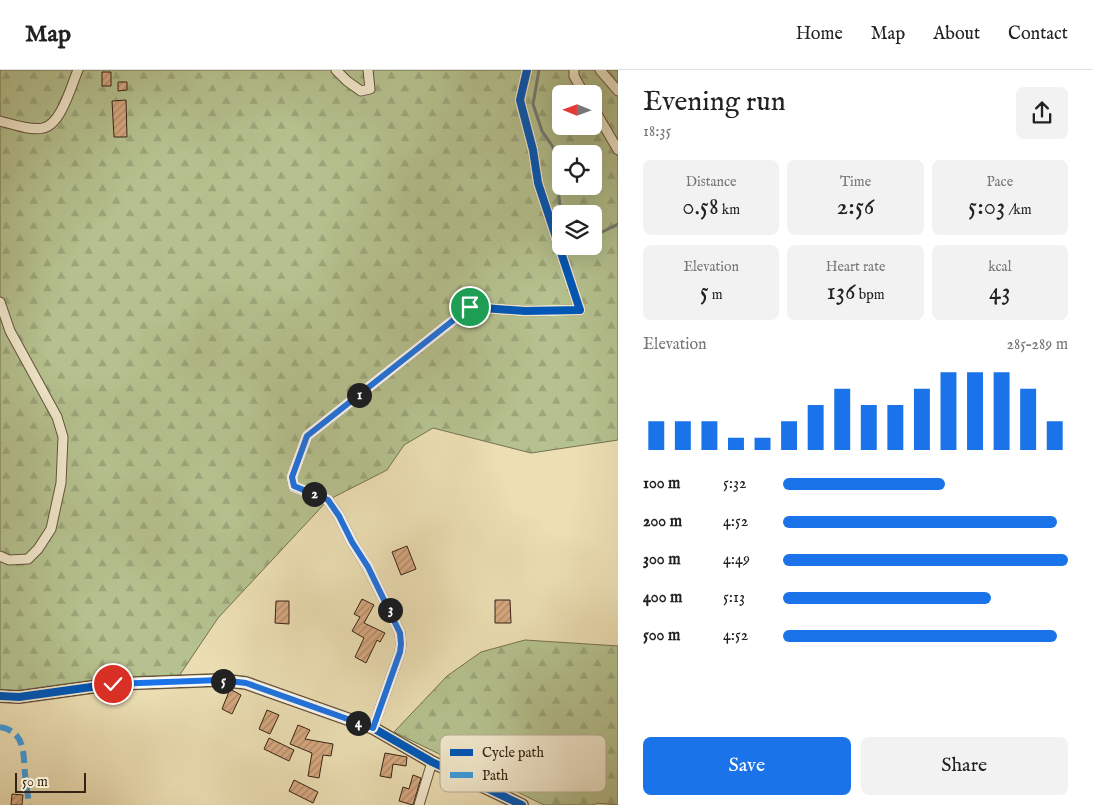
<!DOCTYPE html>
<meta charset="utf-8">
<style>
:root{--surface:#fff;--page:#f2f2f2;--text:#222;--muted:#767676;--line:#e0e0e0;--accent:#1a73e8}
body{margin:0;font-family:"IM FELL English",serif;background:var(--page);color:var(--text);height:100vh;display:flex;flex-direction:column;font-size:19px;white-space:nowrap}
*{box-sizing:border-box;margin:0}
p{font-size:16px;color:var(--muted)}
.icon{flex:none;width:28px;height:28px;fill:none;stroke:currentColor;stroke-width:2;stroke-linecap:round;stroke-linejoin:round}
.map{position:relative;flex:1;overflow:hidden}
.side{display:flex;flex-direction:column;background:var(--surface);width:475px}
.side>*{flex:none}
.needle{width:32px;rotate:271deg}
.tools{position:absolute;left:552px;top:15px;display:grid;gap:10px}
.tools a{display:grid;place-items:center;width:50px;height:50px;border-radius:8px;background:var(--surface);box-shadow:0 5px 20px #0002;font-size:25px}
.scale{position:absolute;left:15px;bottom:12px;width:71px;box-sizing:border-box;padding-left:5px;border:2px solid #352316;border-top:0;font-size:14px;line-height:18px;white-space:nowrap;color:#352316;-webkit-text-stroke:4px #f3eace;paint-order:stroke}
.pin{position:absolute;display:grid;place-items:center;width:42px;height:42px;color:#fff;margin:-21px;border:2px solid #fff;border-radius:50%;box-shadow:0 1px 5px #0007}
.km{position:absolute;width:25px;height:25px;margin:-12px;border-radius:50%;background:#222;color:#fff;font-size:14px;line-height:25px;text-align:center}
.round{display:grid;place-items:center;flex:none;width:52px;height:52px;border-radius:8px;background:var(--page)}
.head{display:flex;align-items:center;justify-content:space-between;height:85px;padding:0 25px}
h1{font-size:28px;font-weight:600;line-height:38px}
.figures{display:grid;grid-template-columns:repeat(3,1fr);gap:8px;height:85px;padding:5px 25px}
.figures div{display:grid;align-content:center;border-radius:8px;background:var(--page);text-align:center}
.figures b{font-size:25px;font-weight:600}
.figures small{font-size:14px;font-weight:400}
.figures p{font-size:14px}
.chart{height:140px;padding:10px 25px}
.chart p{display:flex;justify-content:space-between}
.chart svg{width:100%;height:90px;margin-top:5px;stroke:var(--accent);stroke-width:6}
.cta{display:flex;gap:10px;margin-top:auto;padding:10px 25px}
.cta a{flex:1;height:58px;border-radius:8px;background:var(--accent);color:#fff;font-size:20px;font-weight:600;line-height:58px;text-align:center}
.cta a+a{background:var(--page);color:var(--text)}
ul{padding:0 25px;list-style:none;font-size:16px}
li{display:grid;grid-template-columns:80px 60px 1fr;align-items:center;height:38px}
li i{height:12px;border-radius:6px;background:var(--accent)}
header{display:flex;align-items:center;gap:30px;box-sizing:border-box;height:70px;padding:0 25px;background:var(--surface);border-bottom:1px solid var(--line)}
header strong{font-size:24px}
nav{display:flex;gap:28px;margin-inline-start:auto;font-size:18px}
main{display:flex;flex:1;min-height:0}
.map>svg:first-child{display:block}
</style>
<header>
<strong>Map</strong>
<nav><a>Home</a><a>Map</a><a>About</a><a>Contact</a></nav>
</header>
<main>
<div class="map">
<svg width="618" height="735" viewBox="0 0 618 735">
<defs>
<pattern id="forest-firs" width="22" height="20" patternUnits="userSpaceOnUse" patternTransform="scale(1.25)"><rect width="22" height="20" fill="#b5c28f"/><path d="M5 1l3.5 6h-7zM16 11l3.5 6h-7z" fill="#9ca67b"/></pattern>
<pattern id="building-hatch" width="6" height="6" patternUnits="userSpaceOnUse" patternTransform="scale(1.25)"><rect width="6" height="6" fill="#d7a981"/><path d="M-1 1l2-2M0 6l6-6M5 7l2-2" fill="none" stroke="#af8969"/></pattern>
</defs>
<rect width="100%" height="100%" fill="#ecdfb4"/>
<filter id="stains"><feTurbulence type="fractalNoise" baseFrequency=".004" numOctaves="4"/><feColorMatrix values="0 0 0 0 .2 0 0 0 0 .09 0 0 0 0 .02 0 0 0 .5 -.17"/></filter>
<radialGradient id="worn" r=".72"><stop offset=".6" stop-color="#630" stop-opacity="0"/><stop offset="1" stop-color="#630" stop-opacity=".3"/></radialGradient>
<!-- forest -->
<path fill="url(#forest-firs)" stroke="#757252" fill-rule="evenodd" d="M 0,0 L 618,0 L 618,370 L 531,383 L 433,358 L 404,375 L 387,400 L 328,430 L 218,548 L 175,612 L 0,625 ZM 561,24 L 594,24 L 594,56 L 561,56 ZM 561,84 L 594,84 L 594,116 L 561,116 ZM 561,144 L 594,144 L 594,176 L 561,176 Z
M 525,570 L 618,576 L 618,735 L 597,733 L 594,735 L 544,735 L 394,662 L 447,606 L 481,582 Z"/>
<g fill="none" stroke-linecap="round" stroke-linejoin="round">
<!-- stream -->
<path stroke="#737e77" stroke-width="3" d="M 539,0 L 533,34 L 542,61 L 553,77 L 561,144
M 594,166 L 618,154"/>
</g>
<!-- building -->
<path fill="url(#building-hatch)" stroke="#352316" d="M 102,2 L 111,2 L 111,16 L 102,16 Z
M 118,12 L 127,12 L 127,20 L 118,21 Z
M 126,30 L 127,67 L 114,67 L 112,31 Z
M 407,476 L 416,499 L 401,505 L 392,482 Z
M 362,529 L 374,535 L 364,553 L 385,563 L 380,572 L 377,570 L 366,593 L 355,587 L 364,568 L 352,561 L 360,547 L 354,544 Z
M 495,530 L 510,530 L 511,553 L 495,553 Z
M 276,531 L 289,531 L 289,554 L 275,553 Z
M 230,619 L 241,625 L 232,644 L 222,639 Z
M 267,640 L 279,645 L 270,664 L 259,659 Z
M 298,655 L 310,660 L 305,669 L 333,674 L 331,686 L 323,685 L 319,708 L 308,706 L 312,683 L 290,674 Z
M 269,668 L 294,680 L 289,691 L 264,679 Z
M 385,683 L 407,687 L 406,696 L 393,694 L 391,708 L 380,706 Z
M 413,705 L 421,708 L 413,735 L 399,731 L 403,717 L 409,719 Z
M 294,710 L 318,722 L 313,733 L 289,721 Z
M 12,724 L 23,725 L 22,735 L 11,735 Z"/>
<g fill="none" stroke-linecap="round" stroke-linejoin="round">
<!-- minor casing -->
<g stroke="#63523e" stroke-width="11">
<path id="minor" d="M 336,0 L 347,11 L 361,21 L 370,19 L 368,0
M 574,0 L 574,6 L 584,24
M 600,0 L 618,21
M 594,39 L 618,80
M 0,51 C 12,54 30,61 43,58 C 61,55 71,16 78,0
M 0,232 L 10,261 L 57,347 L 63,367 L 61,413 L 51,459 L 38,479 L 28,489 L 9,490 L 0,486
M 373,658 L 400,582 L 401,574 L 400,563 L 391,543 L 367,497 L 352,472 L 339,446 L 328,430 L 294,417 L 292,407 L 307,366 L 470,237 L 525,241 L 580,240 L 538,113 L 533,80 L 520,30 L 527,0
M 419,735 L 432,692"/>
</g>
<!-- tertiary casing -->
<g stroke="#63523e" stroke-width="14">
<path id="tertiary" d="M 0,626 L 19,627 L 113,614 L 220,610 L 246,613 L 373,658 L 432,692 L 522,735"/>
</g>
<!-- minor -->
<use href="#minor" stroke="#f3eace" stroke-width="9"/>
<!-- tertiary -->
<use href="#tertiary" stroke="#f3eace" stroke-width="11"/>
<!-- quiet -->
<path stroke="#3e9cdf" stroke-width="6" stroke-dasharray="12 6" stroke-linecap="butt" d="M 0,657 C 26,662 23,683 25,704 C 26,714 28,724 29,735"/>
<!-- cycleway casing -->
<g stroke="#f3eace" stroke-width="11">
<path id="cycleway" d="M 0,626 L 19,627 L 113,614 L 220,610 L 246,613 L 373,658 L 432,692 L 522,735
M 373,658 L 400,582 L 401,574 L 400,563 L 391,543 L 367,497 L 352,472 L 339,446 L 328,430 L 294,417 L 292,407 L 307,366 L 470,237 L 525,241 L 580,240 L 538,113 L 533,80 L 520,30 L 527,0"/>
</g>
<!-- cycleway -->
<use href="#cycleway" stroke="#0057b8" stroke-width="8"/>
</g>
<g fill="none" stroke-linecap="round" stroke-linejoin="round">
<!-- route casing -->
<g stroke="#fff" stroke-width="10">
<path id="route" d="M 113,614 L 220,610 L 246,613 L 373,658 L 400,582 L 401,574 L 400,563 L 368,497 L 352,472 L 339,446 L 328,430 L 294,416 L 292,407 L 307,366 L 470,237"/>
</g>
<!-- route -->
<use href="#route" stroke="#1a73e8" stroke-width="6"/>
</g>
<!-- legend -->
<rect x="440" y="665" width="166" height="57" rx="8" fill="#f3eace" stroke="#baae97" stroke-width="1"/>
<rect x="450" y="679" width="23" height="7" fill="#0057b8"/>
<rect x="450" y="702" width="23" height="6" fill="#3e9cdf"/>
<g font-size="14" fill="#352316">
<text x="482" y="687">Cycle path</text>
<text x="482" y="710">Path</text>
</g>
<rect width="100%" height="100%" filter="url(#stains)"/>
<rect width="100%" height="100%" fill="url(#worn)"/>
</svg>
<div class="tools">
<a><svg class="needle" viewBox="-14 -14 28 28"><path d="M0-13l5 13h-10z" fill="#e53935"/><path d="M0 13l5-13h-10z" fill="#767676"/></svg></a>
<a><svg class="icon" aria-label="locate" viewBox="0 0 24 24"><circle cx="12" cy="12" r="6"/><path d="M12 2v4M12 18v4M2 12h4M18 12h4"/></svg></a>
<a><svg class="icon" aria-label="layers" viewBox="0 0 24 24"><path d="M12 4l9 5-9 5-9-5zM3 14l9 5 9-5"/></svg></a>
</div>
<div class="scale">50 m</div>
<div class="pin" style="left:470px;top:237px;background:#1e9e55"><svg class="icon" aria-label="arrive" viewBox="0 0 24 24"><path d="M6 21V4h12l-3 4 3 4H6"/></svg></div>
<div class="pin" style="left:113px;top:614px;background:#d93025"><svg class="icon" aria-label="check" viewBox="0 0 24 24"><path d="M5 12l5 5 9-10"/></svg></div>
<b class="km" style="left:359px;top:325px">1</b>
<b class="km" style="left:314px;top:424px">2</b>
<b class="km" style="left:390px;top:540px">3</b>
<b class="km" style="left:358px;top:653px">4</b>
<b class="km" style="left:223px;top:611px">5</b>
</div>
<section class="side">
<div class="head"><div><h1>Evening run</h1><p>18:35</p></div><a class="round"><svg class="icon" aria-label="share" viewBox="0 0 24 24"><path d="M12 15V3M7 8l5-5 5 5M5 13v7h14v-7"/></svg></a></div>
<div class="figures">
<div><p>Distance</p><b>0.58<small> km</small></b></div>
<div><p>Time</p><b>2:56</b></div>
<div><p>Pace</p><b>5:03<small> /km</small></b></div>
</div>
<div class="figures">
<div><p>Elevation</p><b>5<small> m</small></b></div>
<div><p>Heart rate</p><b>136<small> bpm</small></b></div>
<div><p>kcal</p><b>43</b></div>
</div>
<div class="chart"><p><span>Elevation</span>285–289 m</p>
<svg viewBox="0 0 160 44" preserveAspectRatio="none"><path d="M5 44V30M15 44V30M25 44V30M35 44V38M45 44V38M55 44V30M65 44V22M75 44V14M85 44V22M95 44V22M105 44V14M115 44V6M125 44V6M135 44V6M145 44V14M155 44V30"/></svg>
</div>
<ul>
<li><b>100 m</b>5:32<i style="width:57%"></i></li>
<li><b>200 m</b>4:52<i style="width:96%"></i></li>
<li><b>300 m</b>4:49<i style="width:100%"></i></li>
<li><b>400 m</b>5:13<i style="width:73%"></i></li>
<li><b>500 m</b>4:52<i style="width:96%"></i></li>
</ul>
<div class="cta"><a>Save</a><a>Share</a></div>
</section>
</main>
